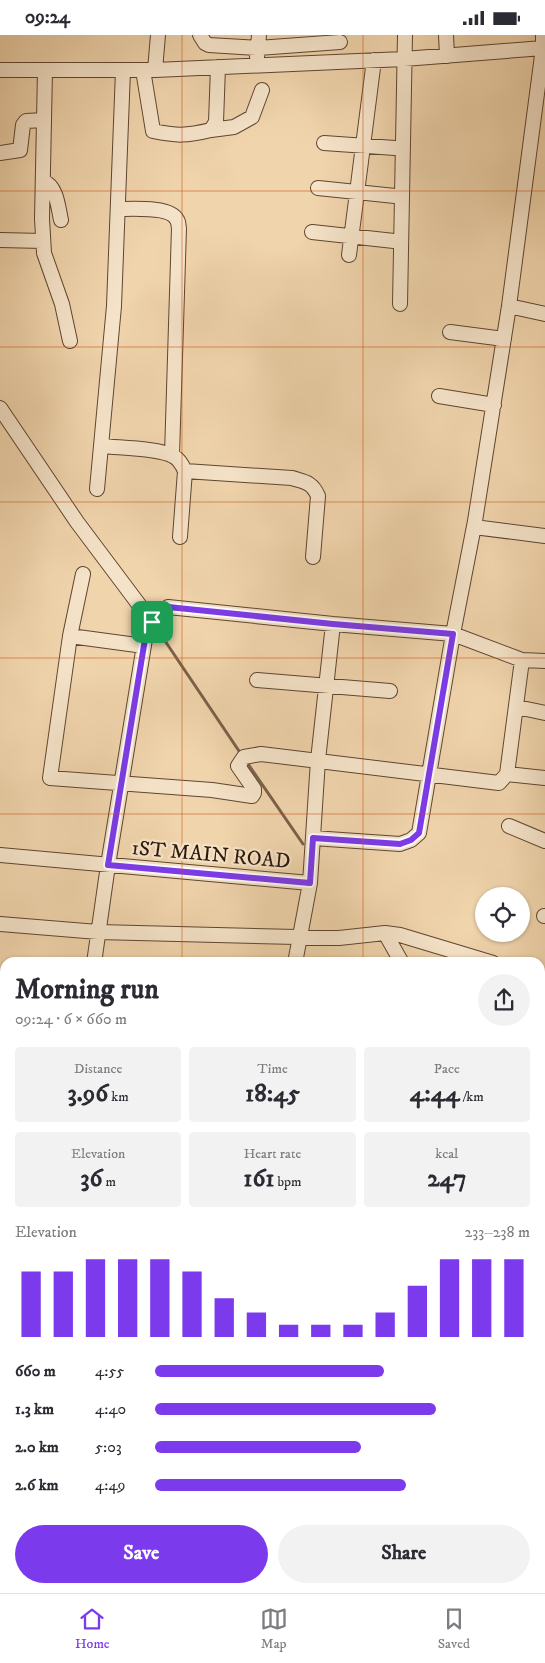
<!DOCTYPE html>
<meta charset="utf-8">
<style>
:root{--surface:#fff;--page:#f2f2f3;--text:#2b2b33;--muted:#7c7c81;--line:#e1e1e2;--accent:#7c3aed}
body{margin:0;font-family:"IM FELL DW Pica",serif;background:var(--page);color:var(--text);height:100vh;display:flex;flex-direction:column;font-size:19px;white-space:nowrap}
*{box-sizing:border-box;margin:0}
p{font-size:16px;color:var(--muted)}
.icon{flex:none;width:28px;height:28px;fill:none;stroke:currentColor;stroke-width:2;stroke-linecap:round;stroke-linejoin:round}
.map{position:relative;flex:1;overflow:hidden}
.panel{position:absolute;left:0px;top:922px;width:545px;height:636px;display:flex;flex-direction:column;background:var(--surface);border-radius:15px 15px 0 0;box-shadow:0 1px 4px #0004}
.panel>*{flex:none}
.tools{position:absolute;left:475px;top:852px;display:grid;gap:10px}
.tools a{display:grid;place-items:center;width:55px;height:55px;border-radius:50%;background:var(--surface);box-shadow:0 1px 4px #0004;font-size:25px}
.pin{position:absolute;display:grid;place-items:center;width:42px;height:42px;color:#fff;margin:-21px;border-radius:10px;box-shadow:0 2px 8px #0006}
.round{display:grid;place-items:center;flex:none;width:52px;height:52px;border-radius:26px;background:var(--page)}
.summary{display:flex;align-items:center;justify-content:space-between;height:85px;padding:0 15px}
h1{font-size:28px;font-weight:700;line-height:38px}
.stats{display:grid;grid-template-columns:repeat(3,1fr);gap:8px;height:85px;padding:5px 15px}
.stats div{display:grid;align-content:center;border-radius:5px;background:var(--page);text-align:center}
.stats b{font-size:25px;font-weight:700}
.stats small{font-size:14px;font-weight:400}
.stats p{font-size:14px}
.chart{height:140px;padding:10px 15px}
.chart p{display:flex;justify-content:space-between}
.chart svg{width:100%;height:90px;margin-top:5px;stroke:var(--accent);stroke-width:6}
.primary-button{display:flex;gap:10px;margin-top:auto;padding:10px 15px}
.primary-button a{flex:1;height:58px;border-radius:30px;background:var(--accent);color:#fff;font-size:20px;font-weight:700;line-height:58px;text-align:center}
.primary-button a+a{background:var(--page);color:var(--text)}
ul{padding:0 15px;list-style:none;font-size:16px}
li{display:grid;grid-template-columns:80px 60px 1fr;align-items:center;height:38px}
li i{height:12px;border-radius:6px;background:var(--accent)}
.status{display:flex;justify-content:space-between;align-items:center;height:35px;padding:0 25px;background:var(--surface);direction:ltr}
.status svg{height:14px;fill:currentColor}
.tab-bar{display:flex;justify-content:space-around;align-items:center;height:70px;border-top:1px solid var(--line);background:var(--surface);font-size:14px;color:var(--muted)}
.tab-bar a{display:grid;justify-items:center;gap:2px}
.tab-bar .active{color:var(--accent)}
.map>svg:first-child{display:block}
</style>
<div class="status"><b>09:24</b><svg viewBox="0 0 49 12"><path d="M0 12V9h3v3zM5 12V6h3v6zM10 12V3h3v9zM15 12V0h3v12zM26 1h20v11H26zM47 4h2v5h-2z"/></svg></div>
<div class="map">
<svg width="545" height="1558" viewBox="0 0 545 1558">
<rect width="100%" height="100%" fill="#f0d4ac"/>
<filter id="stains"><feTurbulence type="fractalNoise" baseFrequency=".004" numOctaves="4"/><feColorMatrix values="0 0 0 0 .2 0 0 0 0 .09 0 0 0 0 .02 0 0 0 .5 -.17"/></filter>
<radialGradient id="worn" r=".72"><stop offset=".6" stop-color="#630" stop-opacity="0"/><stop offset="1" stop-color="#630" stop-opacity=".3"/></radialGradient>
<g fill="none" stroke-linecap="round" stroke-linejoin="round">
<!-- stream -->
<path stroke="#7a6248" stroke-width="3" d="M 155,591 L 241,719
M 246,726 L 303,809"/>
<!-- minor casing -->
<g stroke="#5e4630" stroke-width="16">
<path id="minor" d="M 200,0 L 205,8 L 209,10 L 258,13 L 340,7
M 446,0 L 447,21
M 257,22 L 259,0
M 0,35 L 155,35 L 404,24 L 543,13 L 543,0
M 45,35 L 42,184 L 44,218 L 62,269 L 70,306
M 143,35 L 153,96 C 177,101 186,101 211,95 L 216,87 L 218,32
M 155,35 L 158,0
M 211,95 L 234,92 L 252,82 L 262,55
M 324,108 L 395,113
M 0,118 L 20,115 L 23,90 L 26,86 L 44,85
M 43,146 C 57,151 58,172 61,185
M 318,153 L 395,161
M 118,174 C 131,174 171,171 177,185 C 179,187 178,190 179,193 L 172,420
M 312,197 L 394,206
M 0,205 L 43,206
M 349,220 L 374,25
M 400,269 L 405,0
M 509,271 L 545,279
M 450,297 L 504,304
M 439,361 L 494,370
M 0,373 L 77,487 L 152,587
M 102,411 C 120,413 158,413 173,421 C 179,424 182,429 185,436 L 292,443 C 305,447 312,447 318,461 L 313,522
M 97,454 L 114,271 L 123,35
M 474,492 L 545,501
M 180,502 L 185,436
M 70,601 L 83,539
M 144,611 L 70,601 L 50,743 L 212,755 L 252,761 L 254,758 L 254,754 L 238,731 L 244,722 L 261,719 L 499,748 L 507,739 L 522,625
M 257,645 L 390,656
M 517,672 L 545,678
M 507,739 L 545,743
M 509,791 L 545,806
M 313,803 L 400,809 L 411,805 L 419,798 L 453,599 L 475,486 L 509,271 L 543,13 L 545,14
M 0,820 L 310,848
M 544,881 L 545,881
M 0,889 L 98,897 L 339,903 L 385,898 L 400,900 L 493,928
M 385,898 L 402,928
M 94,928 L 108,830 L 146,598 L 152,587 L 168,572 L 333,589 L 453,599 L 522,625 L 545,626
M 295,928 L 310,848 L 318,725 L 333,589
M 0,967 L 5,967
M 540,1044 L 545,1045
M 540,1082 L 545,1083
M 0,1122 L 5,1123
M 540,1126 L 545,1095
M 540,1146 L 545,1147
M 0,1188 L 5,1189
M 540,1251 L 545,1252
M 0,1298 L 5,1299
M 540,1390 L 545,1376
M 0,1418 L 5,1419
M 0,1488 L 5,1474
M 540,1502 L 545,1505
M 211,1554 L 213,1558
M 468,1554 L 479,1558
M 272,1558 L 273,1554
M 445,1558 L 446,1554"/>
</g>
<!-- minor -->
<use href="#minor" stroke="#f5e3c9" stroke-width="14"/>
</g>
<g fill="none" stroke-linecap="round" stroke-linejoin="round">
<!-- route casing -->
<g stroke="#fff" stroke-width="10">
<path id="route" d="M 168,572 L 333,589 L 453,599 L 419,798 L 411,805 L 400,809 L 313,803 L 310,848 L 108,830 L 146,598 L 152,587 Z"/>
</g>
<!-- route -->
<use href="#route" stroke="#7c3aed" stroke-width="6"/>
</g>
<!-- grid -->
<path fill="none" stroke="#cc4f0b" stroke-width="1" stroke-opacity="0.55" d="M 182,0 L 182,928M 363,0 L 363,928M 0,156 L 545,156M 0,312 L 545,312M 0,467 L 545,467M 0,623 L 545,623M 0,779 L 545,779M 0,935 L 5,935M 540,935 L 545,935M 0,1091 L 5,1091M 540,1091 L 545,1091M 0,1246 L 5,1246M 540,1246 L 545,1246M 0,1402 L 5,1402M 540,1402 L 545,1402M 182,1554 L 182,1558M 363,1554 L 363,1558"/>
<g text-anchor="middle" stroke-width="4.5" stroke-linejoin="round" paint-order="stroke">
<!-- street labels -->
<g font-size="21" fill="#2d1706" stroke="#f5e3c9">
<text transform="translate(211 819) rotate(5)" y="7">1ST MAIN ROAD</text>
</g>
</g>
<rect width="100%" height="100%" filter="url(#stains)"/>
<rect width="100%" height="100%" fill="url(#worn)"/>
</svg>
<div class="tools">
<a><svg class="icon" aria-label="locate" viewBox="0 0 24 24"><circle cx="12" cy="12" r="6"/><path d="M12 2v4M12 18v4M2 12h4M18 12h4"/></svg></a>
</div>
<div class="pin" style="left:152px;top:587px;background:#1e9e55"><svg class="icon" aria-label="arrive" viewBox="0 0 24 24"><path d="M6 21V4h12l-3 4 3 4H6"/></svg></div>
<section class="panel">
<div class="summary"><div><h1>Morning run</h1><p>09:24 · 6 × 660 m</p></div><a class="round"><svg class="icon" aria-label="share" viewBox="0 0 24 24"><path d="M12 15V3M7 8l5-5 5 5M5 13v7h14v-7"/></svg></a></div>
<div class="stats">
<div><p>Distance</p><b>3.96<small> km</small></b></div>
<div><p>Time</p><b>18:45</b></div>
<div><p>Pace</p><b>4:44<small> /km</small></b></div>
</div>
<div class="stats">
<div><p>Elevation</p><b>36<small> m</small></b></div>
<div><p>Heart rate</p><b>161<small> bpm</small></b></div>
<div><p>kcal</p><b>247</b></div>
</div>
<div class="chart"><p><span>Elevation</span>233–238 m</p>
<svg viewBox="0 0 160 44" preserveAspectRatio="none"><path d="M5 44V12M15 44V12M25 44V6M35 44V6M45 44V6M55 44V12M65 44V25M75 44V32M85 44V38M95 44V38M105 44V38M115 44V32M125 44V19M135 44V6M145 44V6M155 44V6"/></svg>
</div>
<ul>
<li><b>660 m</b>4:55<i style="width:61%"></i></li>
<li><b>1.3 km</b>4:40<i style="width:75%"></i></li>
<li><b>2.0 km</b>5:03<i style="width:55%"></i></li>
<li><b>2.6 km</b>4:49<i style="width:67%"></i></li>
</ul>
<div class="primary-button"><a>Save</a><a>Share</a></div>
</section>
</div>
<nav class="tab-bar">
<a class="active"><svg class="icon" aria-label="home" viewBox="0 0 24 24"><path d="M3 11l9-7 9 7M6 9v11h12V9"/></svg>Home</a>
<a><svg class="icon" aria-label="map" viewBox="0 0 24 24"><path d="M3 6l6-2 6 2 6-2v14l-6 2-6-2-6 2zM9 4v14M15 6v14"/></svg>Map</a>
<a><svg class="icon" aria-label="saved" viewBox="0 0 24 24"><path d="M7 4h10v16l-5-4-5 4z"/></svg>Saved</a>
</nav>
